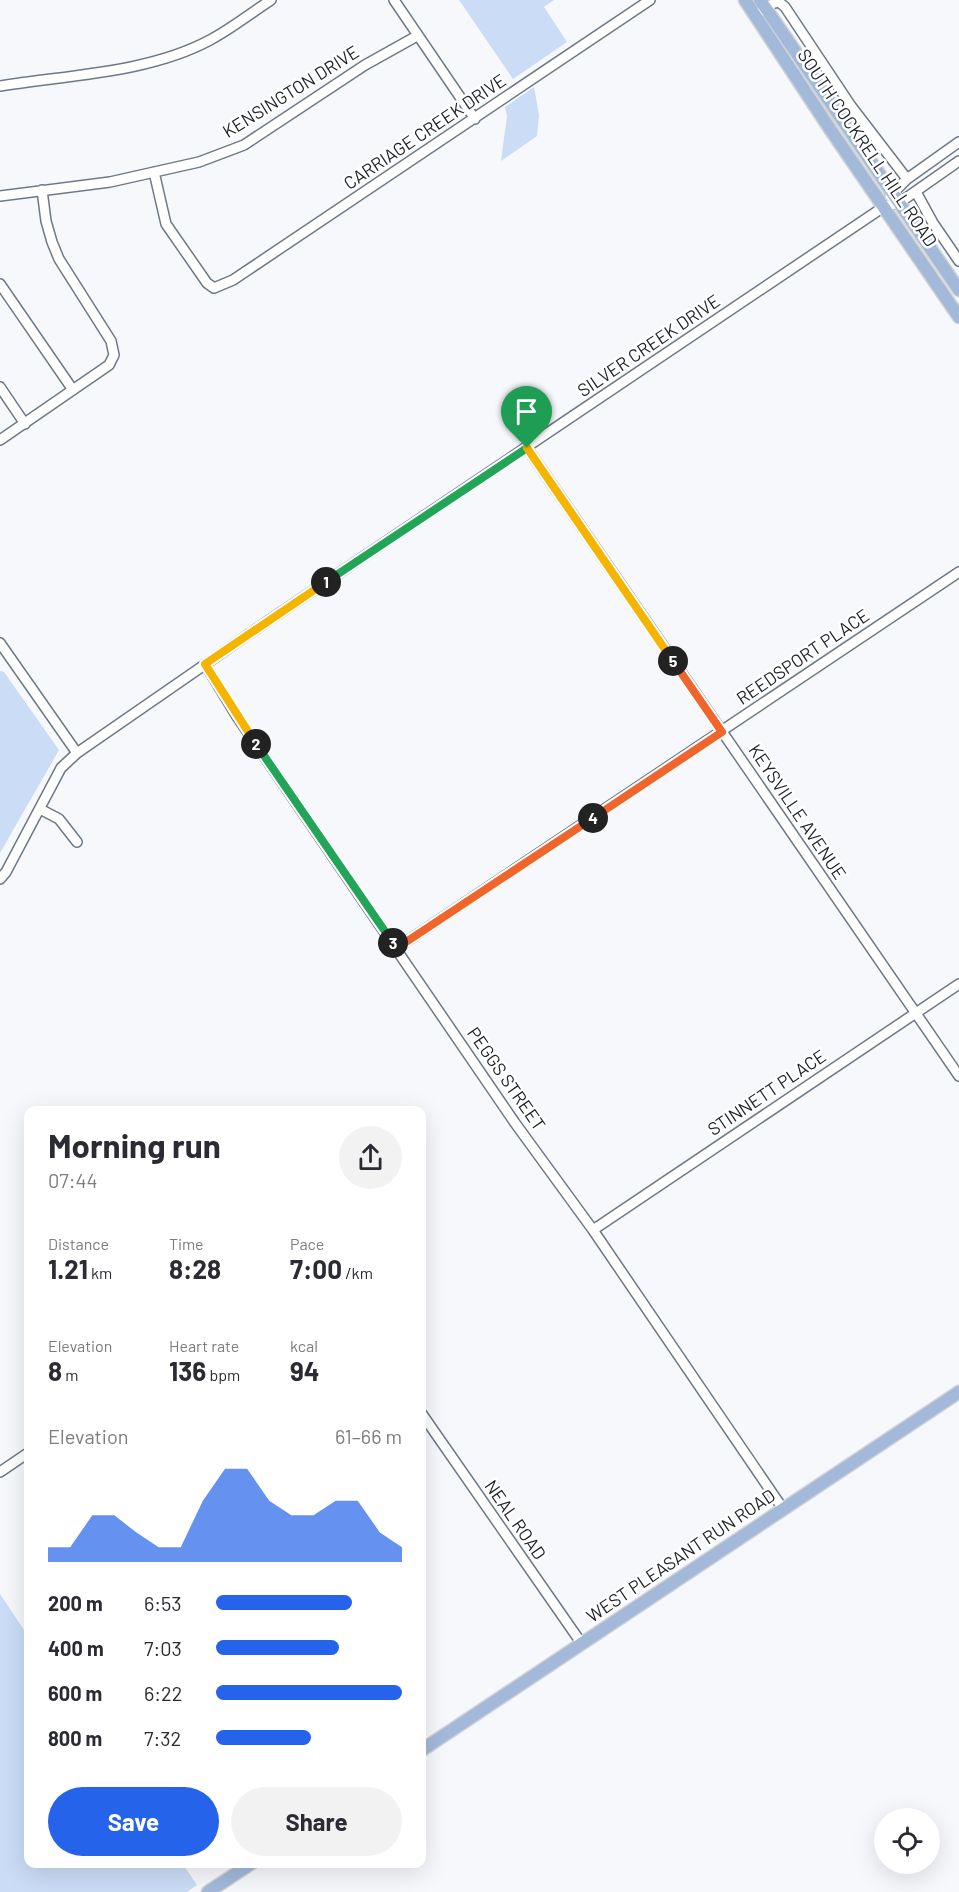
<!DOCTYPE html>
<meta charset="utf-8">
<style>
:root{--surface:#fff;--page:#f2f2f3;--text:#2b2b33;--muted:#7c7c81;--accent:#2563eb}
body{margin:0;font-family:Barlow,sans-serif;background:var(--page);color:var(--text);height:100vh;display:flex;flex-direction:column;font-size:22px;white-space:nowrap}
*{box-sizing:border-box;margin:0}
p{font-size:20px;color:var(--muted)}
.icon{flex:none;width:33px;height:33px;fill:none;stroke:currentColor;stroke-width:2;stroke-linecap:round;stroke-linejoin:round}
.map{position:relative;flex:1;overflow:hidden}
.side{position:absolute;left:24px;top:1106px;width:402px;height:762px;display:flex;flex-direction:column;background:var(--surface);border-radius:12px;box-shadow:0 6px 24px #0002}
.side>*{flex:none}
.fabs{position:absolute;left:874px;top:1808px;display:grid;gap:12px}
.fabs a{display:grid;place-items:center;width:66px;height:66px;border-radius:50%;background:var(--surface);box-shadow:0 6px 24px #0002;font-size:30px}
.pin{position:absolute;display:grid;place-items:center;width:51px;height:51px;color:#fff;margin:-62px -26px;border-radius:50% 50% 50% 0;rotate:-45deg;box-shadow:0 0 6px #0007}
.pin .icon{rotate:45deg}
.km{position:absolute;width:30px;height:30px;margin:-15px;border-radius:50%;background:#222;color:#fff;font-size:16px;line-height:30px;text-align:center}
.round{display:grid;place-items:center;flex:none;width:63px;height:63px;border-radius:32px;background:var(--page)}
.head{display:flex;align-items:center;justify-content:space-between;height:102px;padding:0 24px}
h1{font-size:33px;font-weight:700;line-height:45px}
.metrics{display:grid;grid-template-columns:repeat(3,1fr);gap:9px;height:102px;padding:6px 24px}
.metrics div{display:grid;align-content:center}
.metrics b{font-size:26px;font-weight:700}
.metrics small{font-size:16px;font-weight:400}
.metrics p{font-size:16px}
.chart{height:168px;padding:12px 24px}
.chart p{display:flex;justify-content:space-between}
.chart svg{width:100%;height:108px;margin-top:6px;fill:var(--accent);opacity:.7}
.primary-button{display:flex;gap:12px;margin-top:auto;padding:12px 24px}
.primary-button a{flex:1;height:69px;border-radius:36px;background:var(--accent);color:#fff;font-size:24px;font-weight:700;line-height:69px;text-align:center}
.primary-button a+a{background:var(--page);color:var(--text)}
ul{padding:0 24px;list-style:none;font-size:20px}
li{display:grid;grid-template-columns:96px 72px 1fr;align-items:center;height:45px}
li i{height:15px;border-radius:8px;background:var(--accent)}
.map>svg:first-child{display:block}
</style>
<div class="map">
<svg width="959" height="1892" viewBox="0 0 959 1892">
<rect width="100%" height="100%" fill="#f6f8fc"/>
<!-- green -->
<path fill="#cadcf6" d="M 459,0 L 554,0 L 544,7 L 567,42 L 513,79 Z
M 534,87 L 539,115 L 537,136 L 501,161 L 507,116 L 505,107 Z
M 0,671 L 4,672 L 59,750 L 0,853 Z
M 0,1594 L 28,1636 L 28,1863 L 182,1863 L 197,1885 L 187,1892 L 0,1892 Z"/>
<g fill="none" stroke-linecap="round" stroke-linejoin="round">
<!-- minor casing -->
<g stroke="#6e7988" stroke-width="12">
<path id="minor" d="M 394,0 L 475,119
M 755,15 L 774,3 L 779,2 L 785,7 L 851,106 L 907,179
M 0,86 C 67,75 149,73 210,40 C 231,29 251,13 271,0
M 154,172 L 166,224 L 207,283 L 214,288 L 233,280 L 650,0
M 916,192 L 933,223 L 959,261
M 0,196 L 110,182 L 199,162 L 244,145 L 365,65 L 417,36
M 890,196 L 907,179 L 959,142
M 0,284 L 73,390
M 0,387 L 25,424
M 0,440 L 109,365 L 114,355 L 111,341 L 59,259 L 52,242 L 46,221 L 42,190
M 527,448 L 959,1076
M 0,643 L 77,753
M 205,664 L 236,715 L 515,1123 L 593,1230 L 783,1509
M 40,809 L 59,819 L 77,842
M 0,879 L 6,872 L 61,768 L 77,753 L 268,621 L 885,206 L 899,203 L 959,161
M 397,948 L 959,572
M 593,1230 L 959,984
M 422,1414 L 582,1644
M 0,1472 L 28,1453"/>
</g>
<!-- major casing -->
<g stroke="#d2d3d4" stroke-width="15">
<path id="major" d="M 745,0 L 830,129 L 959,317
M 760,0 L 959,290
M 422,1750 L 959,1392
M 208,1892 L 252,1863"/>
</g>
<!-- minor -->
<use href="#minor" stroke="#fff" stroke-width="9"/>
<!-- major -->
<use href="#major" stroke="#a2b9da" stroke-width="12"/>
</g>
<g fill="none" stroke-linecap="round" stroke-linejoin="round">
<!-- split-1 casing -->
<g stroke="#fff" stroke-width="12">
<path id="split-1" d="M 326,582 L 527,448"/>
</g>
<!-- split-2 casing -->
<g stroke="#fff" stroke-width="12">
<path id="split-2" d="M 256,744 L 205,664 L 326,582"/>
</g>
<!-- split-3 casing -->
<g stroke="#fff" stroke-width="12">
<path id="split-3" d="M 256,744 L 393,943"/>
</g>
<!-- split-4 casing -->
<g stroke="#fff" stroke-width="12">
<path id="split-4" d="M 393,943 L 397,948 L 593,818"/>
</g>
<!-- split-5 casing -->
<g stroke="#fff" stroke-width="12">
<path id="split-5" d="M 593,818 L 722,732 L 673,661"/>
</g>
<!-- split-6 casing -->
<g stroke="#fff" stroke-width="12">
<path id="split-6" d="M 527,448 L 673,661"/>
</g>
<!-- split-1 -->
<use href="#split-1" stroke="#22a559" stroke-width="8"/>
<!-- split-2 -->
<use href="#split-2" stroke="#f5b400" stroke-width="8"/>
<!-- split-3 -->
<use href="#split-3" stroke="#22a559" stroke-width="8"/>
<!-- split-4 -->
<use href="#split-4" stroke="#f0652b" stroke-width="8"/>
<!-- split-5 -->
<use href="#split-5" stroke="#f0652b" stroke-width="8"/>
<!-- split-6 -->
<use href="#split-6" stroke="#f5b400" stroke-width="8"/>
</g>
<g text-anchor="middle" stroke-width="5" stroke-linejoin="round" paint-order="stroke">
<!-- street labels -->
<g font-size="18" fill="#20242a" stroke="#fff">
<text transform="translate(291 92) rotate(-32)" y="6">KENSINGTON DRIVE</text>
<text transform="translate(425 132) rotate(-34)" y="6">CARRIAGE CREEK DRIVE</text>
<text transform="translate(867 148) rotate(56)" y="6">SOUTH COCKRELL HILL ROAD</text>
<text transform="translate(649 346) rotate(-34)" y="6">SILVER CREEK DRIVE</text>
<text transform="translate(803 657) rotate(-34)" y="6">REEDSPORT PLACE</text>
<text transform="translate(797 812) rotate(56)" y="6">KEYSVILLE AVENUE</text>
<text transform="translate(506 1079) rotate(55)" y="6">PEGGS STREET</text>
<text transform="translate(767 1093) rotate(-34)" y="6">STINNETT PLACE</text>
<text transform="translate(515 1520) rotate(55)" y="6">NEAL ROAD</text>
<text transform="translate(681 1556) rotate(-34)" y="6">WEST PLEASANT RUN ROAD</text>
</g>
</g>
</svg>
<div class="fabs">
<a><svg class="icon" aria-label="locate" viewBox="0 0 24 24"><circle cx="12" cy="12" r="6"/><path d="M12 2v4M12 18v4M2 12h4M18 12h4"/></svg></a>
</div>
<div class="pin" style="left:527px;top:448px;background:#1e9e55"><svg class="icon" aria-label="arrive" viewBox="0 0 24 24"><path d="M6 21V4h12l-3 4 3 4H6"/></svg></div>
<b class="km" style="left:326px;top:582px">1</b>
<b class="km" style="left:256px;top:744px">2</b>
<b class="km" style="left:393px;top:943px">3</b>
<b class="km" style="left:593px;top:818px">4</b>
<b class="km" style="left:673px;top:661px">5</b>
<section class="side">
<div class="head"><div><h1>Morning run</h1><p>07:44</p></div><a class="round"><svg class="icon" aria-label="share" viewBox="0 0 24 24"><path d="M12 15V3M7 8l5-5 5 5M5 13v7h14v-7"/></svg></a></div>
<div class="metrics">
<div><p>Distance</p><b>1.21<small> km</small></b></div>
<div><p>Time</p><b>8:28</b></div>
<div><p>Pace</p><b>7:00<small> /km</small></b></div>
</div>
<div class="metrics">
<div><p>Elevation</p><b>8<small> m</small></b></div>
<div><p>Heart rate</p><b>136<small> bpm</small></b></div>
<div><p>kcal</p><b>94</b></div>
</div>
<div class="chart"><p><span>Elevation</span>61–66 m</p>
<svg viewBox="0 0 160 44" preserveAspectRatio="none"><path d="M0 44V38L10 38L20 25L30 25L40 32L50 38L60 38L70 19L80 6L90 6L100 19L110 25L120 25L130 19L140 19L150 32L160 38V44z"/></svg>
</div>
<ul>
<li><b>200 m</b>6:53<i style="width:73%"></i></li>
<li><b>400 m</b>7:03<i style="width:66%"></i></li>
<li><b>600 m</b>6:22<i style="width:100%"></i></li>
<li><b>800 m</b>7:32<i style="width:51%"></i></li>
</ul>
<div class="primary-button"><a>Save</a><a>Share</a></div>
</section>
</div>
